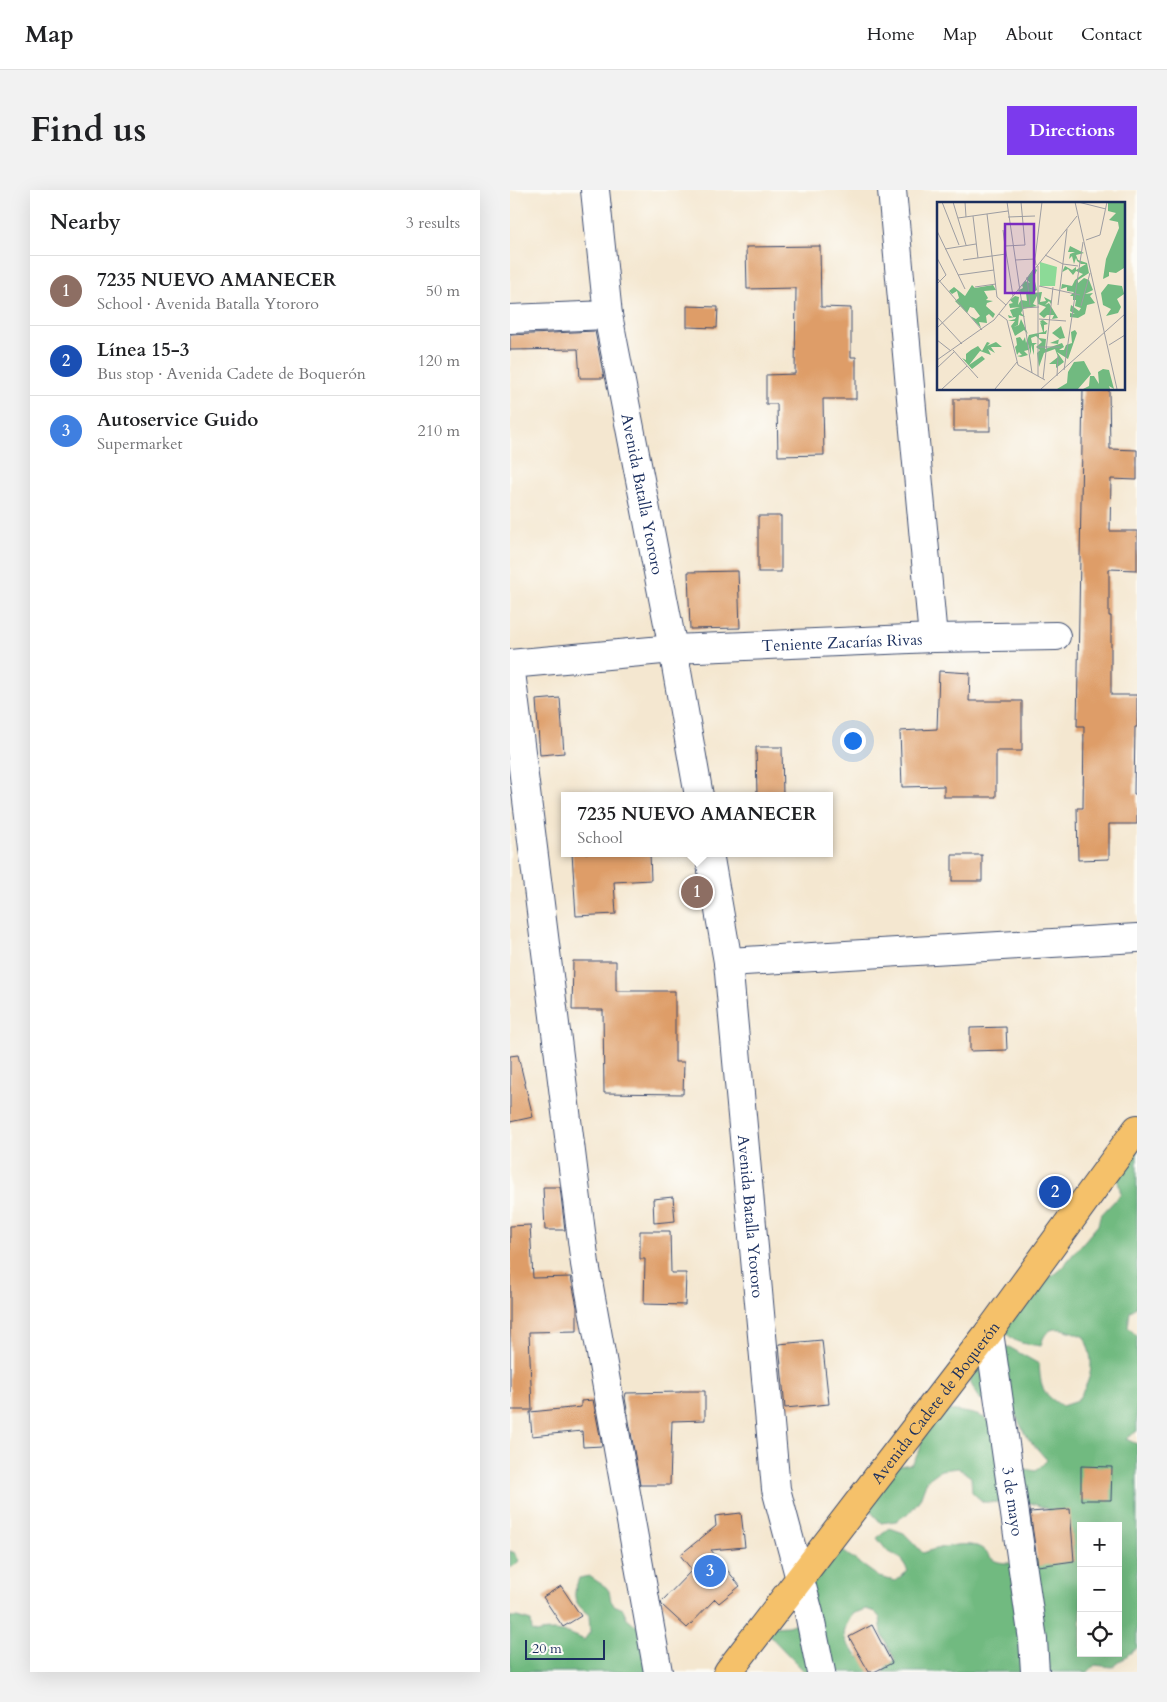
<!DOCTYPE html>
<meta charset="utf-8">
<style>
:root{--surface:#fff;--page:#f2f2f2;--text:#202124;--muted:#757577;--line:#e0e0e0;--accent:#7c3aed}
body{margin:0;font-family:Cardo,serif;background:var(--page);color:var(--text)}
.controls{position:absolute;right:15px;bottom:15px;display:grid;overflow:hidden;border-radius:0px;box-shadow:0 5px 20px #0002}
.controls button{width:45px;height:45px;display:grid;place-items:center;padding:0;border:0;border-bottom:1px solid var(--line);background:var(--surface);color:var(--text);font:25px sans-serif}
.scale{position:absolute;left:15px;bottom:12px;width:80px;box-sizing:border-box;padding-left:5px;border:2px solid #1b2f5e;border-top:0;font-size:14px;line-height:18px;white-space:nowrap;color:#1b2f5e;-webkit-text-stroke:4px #fdfcf7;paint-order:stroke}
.you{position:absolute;left:342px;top:550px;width:18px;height:18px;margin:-12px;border:4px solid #fff;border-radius:50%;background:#1a73e8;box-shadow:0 0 0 8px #1a73e833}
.badge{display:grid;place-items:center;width:32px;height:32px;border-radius:50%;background:var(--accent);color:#fff;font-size:16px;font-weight:700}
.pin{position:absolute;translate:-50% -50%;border:2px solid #fff;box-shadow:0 1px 5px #0006}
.popup{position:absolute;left:51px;top:602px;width:272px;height:65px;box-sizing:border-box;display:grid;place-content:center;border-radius:0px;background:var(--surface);filter:drop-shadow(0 1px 4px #0005);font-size:16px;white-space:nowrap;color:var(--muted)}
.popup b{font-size:19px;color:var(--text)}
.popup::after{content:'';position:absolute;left:50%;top:100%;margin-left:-10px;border:10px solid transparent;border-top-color:var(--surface)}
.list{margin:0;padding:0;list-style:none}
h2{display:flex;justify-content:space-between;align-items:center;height:65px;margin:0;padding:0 20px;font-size:21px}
h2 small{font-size:16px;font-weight:400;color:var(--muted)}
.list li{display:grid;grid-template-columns:32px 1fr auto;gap:15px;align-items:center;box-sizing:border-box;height:70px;padding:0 20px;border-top:1px solid var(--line)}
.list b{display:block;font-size:19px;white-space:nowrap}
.list p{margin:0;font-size:16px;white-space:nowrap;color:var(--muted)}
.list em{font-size:16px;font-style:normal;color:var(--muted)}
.icon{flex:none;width:28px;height:28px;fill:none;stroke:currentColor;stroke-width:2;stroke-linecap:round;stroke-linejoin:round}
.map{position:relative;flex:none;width:627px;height:1482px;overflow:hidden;border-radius:0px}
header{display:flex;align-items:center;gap:30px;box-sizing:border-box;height:70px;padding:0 25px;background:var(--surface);border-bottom:1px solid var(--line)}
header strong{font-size:24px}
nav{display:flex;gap:28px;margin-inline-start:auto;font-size:18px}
.intro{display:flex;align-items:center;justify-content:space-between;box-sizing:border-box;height:120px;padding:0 30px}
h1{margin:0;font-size:35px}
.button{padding:12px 22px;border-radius:0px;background:var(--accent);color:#fff;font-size:18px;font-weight:700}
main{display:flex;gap:30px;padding:0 30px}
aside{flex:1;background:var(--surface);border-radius:0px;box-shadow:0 5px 20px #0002}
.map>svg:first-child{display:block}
</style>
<header>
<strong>Map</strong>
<nav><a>Home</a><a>Map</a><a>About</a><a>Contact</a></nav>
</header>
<div class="intro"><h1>Find us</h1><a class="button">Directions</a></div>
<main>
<aside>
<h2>Nearby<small>3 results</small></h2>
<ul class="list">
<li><span class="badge" style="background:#8d6e63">1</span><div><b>7235 NUEVO AMANECER</b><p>School · Avenida Batalla Ytororo</p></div><em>50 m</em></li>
<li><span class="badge" style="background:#1a4fb4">2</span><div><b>Línea 15-3</b><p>Bus stop · Avenida Cadete de Boquerón</p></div><em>120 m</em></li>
<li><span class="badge" style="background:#3f7fe0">3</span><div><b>Autoservice Guido</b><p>Supermarket</p></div><em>210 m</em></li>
</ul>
</aside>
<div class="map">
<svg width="627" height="1482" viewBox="0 0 627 1482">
<rect width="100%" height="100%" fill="#fdfcf7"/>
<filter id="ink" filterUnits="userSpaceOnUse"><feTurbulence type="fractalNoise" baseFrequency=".02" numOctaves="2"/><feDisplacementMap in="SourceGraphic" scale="10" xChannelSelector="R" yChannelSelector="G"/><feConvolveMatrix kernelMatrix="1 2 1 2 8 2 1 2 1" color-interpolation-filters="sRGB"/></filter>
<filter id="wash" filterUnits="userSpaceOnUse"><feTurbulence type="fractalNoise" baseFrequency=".0096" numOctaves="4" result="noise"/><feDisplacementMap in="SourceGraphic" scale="20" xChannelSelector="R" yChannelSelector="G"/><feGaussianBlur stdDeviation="1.12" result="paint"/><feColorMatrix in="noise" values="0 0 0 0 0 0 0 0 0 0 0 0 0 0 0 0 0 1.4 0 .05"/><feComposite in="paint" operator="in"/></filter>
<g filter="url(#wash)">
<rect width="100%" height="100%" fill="#f4e7d0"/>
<g fill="#71ba80" stroke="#46746f" fill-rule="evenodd">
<path d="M627 943V1116L620 1122 618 1137 627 1146V1241L616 1249 627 1254V1458L602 1477 585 1475 578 1482H373L379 1473 385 1470 372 1444 370 1428 365 1422 356 1419 342 1424C330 1445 332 1450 349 1467L357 1468 365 1482H295L258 1444 262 1437 278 1436 301 1428 292 1407 316 1366 330 1359 369 1387 385 1391 398 1381 391 1368 377 1361 367 1348 380 1338 394 1343 413 1363C426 1358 458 1350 471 1358 483 1366 478 1372 497 1373 513 1374 528 1367 543 1362L548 1333 538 1319 521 1313 473 1312 462 1302 461 1287 448 1278 431 1280 417 1290 410 1309 400 1322 386 1331 371 1333 361 1322V1307L374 1278 402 1274 410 1260 412 1245 430 1219C451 1222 475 1222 489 1239 497 1248 504 1267 509 1278L526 1281 537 1270 516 1246 502 1218 470 1209 461 1194 458 1179 469 1157H499L529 1174C531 1197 531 1203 552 1216L567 1211C582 1188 586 1173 574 1147 558 1140 536 1129 531 1156 513 1153 504 1155 493 1138L530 1094 548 1082 588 1035 590 1026 611 1004 604 974ZM571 1336H608V1463H571Z"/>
<path d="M0 1361 5 1363 9 1371 5 1375 0 1378Z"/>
<path d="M79 1386 96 1397 99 1401 101 1411 104 1415 113 1419 117 1428 128 1437 140 1482H0V1427H7L21 1431 22 1441 26 1443C43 1439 58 1441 74 1450L80 1442 79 1425C63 1412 62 1407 69 1388Z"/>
</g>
<g id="blocks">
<g fill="#de9d68">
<path d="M310 56 311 117 341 118V167H346V209H313L314 265 268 266 267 214H256V185L285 184 286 98 237 99 236 57Z"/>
<path d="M177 116 208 117 207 138 177 137Z"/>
<path d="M85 141 94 188H70L68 159 0 160V145Z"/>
<path d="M573 199H599L600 259 627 260V290L601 289 600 341H627V380L599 379V426H601V505H627V537H625L624 604H627V634H599V669L568 670 567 618H573L574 536H567Z"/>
<rect x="444" y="209" width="36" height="32"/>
<rect x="248" y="326" width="23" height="56"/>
<path d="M228 381 230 438 180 439 178 382Z"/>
<path d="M429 481 460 483 459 511H512V561H486V607H434V596L392 597 390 541 427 539Z"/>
<path d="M50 508 54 563 30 565 26 510Z"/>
<path d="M246 557H272L273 606H247Z"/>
<path d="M62 663H140L141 690 104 692 106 724 66 726Z"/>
<rect x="442" y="665" width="30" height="26"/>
<path d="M63 771H106V801H165V872H174L173 904 94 903 93 820H62Z"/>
<path d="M496 837 497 860 460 861V838Z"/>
<path d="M8 865 23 927 0 932V866Z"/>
<path d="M33 997H50L55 1040H35Z"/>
<path d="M163 1007 165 1031 144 1033 143 1009Z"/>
<path d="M20 1035 23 1088 61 1087 67 1117V1141L19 1142 22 1220H0V1036Z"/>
<path d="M130 1041H160L161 1083H176L175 1115 134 1114 135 1069H130Z"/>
<path d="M312 1150 319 1214 275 1218 269 1154Z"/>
<path d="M171 1201H195V1230L162 1231 160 1295H130L115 1208 116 1203 171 1202Z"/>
<path d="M83 1210 92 1256 73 1257 72 1241 22 1246 20 1222 71 1217V1211Z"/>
<path d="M571 1276 602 1277 601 1310H571Z"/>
<path d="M560 1319 564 1371 528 1376 520 1322Z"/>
<path d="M231 1323 235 1357 201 1360 230 1396 209 1413 205 1409 177 1438 152 1415 151 1412 182 1380 170 1365 206 1336 205 1326Z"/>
<path d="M51 1396 71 1426 53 1437 33 1407Z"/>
<path d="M362 1435 382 1473 364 1482H359L339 1447Z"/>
</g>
</g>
</g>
<g filter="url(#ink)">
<use href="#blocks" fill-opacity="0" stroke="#3c4b6f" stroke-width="1"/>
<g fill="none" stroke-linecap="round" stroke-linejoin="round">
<g stroke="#3c4b6f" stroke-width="30">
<g id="minor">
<path id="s1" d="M85 0 98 125 163 459 189 606"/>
<path d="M0 129 98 125"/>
<path d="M423 448 546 446"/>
<path id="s2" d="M199 663 218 772 266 1299 299 1423 311 1482"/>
<path d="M218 772 627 748"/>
<path id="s3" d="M479 1142 523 1450 525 1482"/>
<path id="s4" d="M148 1482 75 1074 0 474 163 459 423 448 382 0"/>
</g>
</g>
<g stroke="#3c4b6f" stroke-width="30">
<g id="major">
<path id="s5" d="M218 1482 479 1142 627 939"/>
</g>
</g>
<use href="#minor" stroke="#fff" stroke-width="28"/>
<use href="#major" stroke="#f5c16b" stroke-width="28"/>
</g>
</g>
<g text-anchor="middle" stroke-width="4" stroke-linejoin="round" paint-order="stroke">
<g font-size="16" fill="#1b2f5e" stroke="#fdfcf7">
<text dy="6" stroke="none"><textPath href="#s1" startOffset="308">Avenida Batalla Ytororo</textPath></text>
<text dy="6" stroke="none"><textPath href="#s4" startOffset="1352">Teniente Zacarías Rivas</textPath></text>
<text dy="6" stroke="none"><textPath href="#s2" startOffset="366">Avenida Batalla Ytororo</textPath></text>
<text dy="6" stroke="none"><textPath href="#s5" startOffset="340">Avenida Cadete de Boquerón</textPath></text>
<text dy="6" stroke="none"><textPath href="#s3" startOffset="171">3 de mayo</textPath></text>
</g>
</g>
<g transform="translate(427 12)">
<rect width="188" height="188" fill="#f4e7d0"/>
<path d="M103 60 120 65 118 84H103Z" fill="#8cda97"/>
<path d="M171 0H187V66L179 71 172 70V74L166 77 169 57 182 26 181 20 172 18 179 11 171 9ZM133 44 147 51 139 53 141 58 150 61 152 71 141 78V81L147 76 152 78 156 88 148 92 156 91 153 94 158 101 150 103 148 112 141 116 133 115V111L138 112 133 109 134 103 142 109 144 106 138 104 139 98H136V94H133L137 90 130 89V85L124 87 125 82 135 84 138 78 146 72 139 69 136 73 131 67 125 70 128 64 135 68 139 65V68L149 62H144L140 59 139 56 137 62 135 54 132 57 133 52 138 50H131ZM97 66 100 68 97 75 100 88 95 91 105 90 103 100 109 99 107 95 115 99 114 102 112 99 108 103 112 101 121 116 115 117 117 113H110L107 116 102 112 109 105 101 102 100 94 96 102 100 104 86 107 84 111 88 115 82 113 81 123 77 125 82 123 84 117 91 132 87 128 78 134 74 124 78 119H71L78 117 79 115 72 116 71 113 76 115 73 108 83 105 73 106 72 102 76 101 73 98 78 94 82 95 81 103 84 98 90 99 89 91 80 89 86 86 85 83 88 79 93 81 89 77ZM171 82 185 84 187 92 180 97 184 105 181 111 169 114 174 107 166 103 164 91ZM35 83 38 86 56 83 59 88 47 89 51 96 49 98 56 99 50 101 49 104 58 112 56 116 52 112 49 114 50 121 42 120 44 126 33 114 39 117 43 114 37 106 33 105 30 111 18 99 22 96 20 89 15 92 12 89 17 85 28 94ZM106 118 111 122 107 123V130L110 128 109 132H102V136L109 137 108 147 125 141 127 145 122 148H127L129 143 135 141 134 130 138 128 140 131 131 157 120 150 127 160 119 166V162H112L121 155 118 147 107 151 102 165 100 151 103 148 99 145 105 140 99 134 94 136 95 141H100L97 143V153L94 143V153L91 142V148L87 149 91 153 84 155 80 154 85 153 82 150 80 153 78 145 80 143 79 136 83 135 86 139 88 135 89 141 92 133 106 130 103 120 105 122 103 119ZM124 124 128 136 122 137 121 142 113 141 123 137 115 131ZM50 140 53 141 50 144 59 140 65 145H54L58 151 51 147 54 153 43 149 32 163 45 154 48 157 35 167 25 156 29 158V152L34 148 41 144 45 149ZM147 159 154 172 141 187H120L130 181 131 170 137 160ZM166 167 172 168 177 187 172 184 173 187H146L152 184 153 174H157L162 182 161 170Z" fill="#71ba80"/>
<path fill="none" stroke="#9d9da2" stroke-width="1" d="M5 0 22 43M16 0 29 43M28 0 29 15M70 0 95 171M138 0 180 187M141 0 169 7M50 12 60 95 69 103M36 14 41 56M71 15 98 14M21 16 71 9M66 28 68 44M0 29 28 87M149 38 163 33 170 0M8 47 39 42M108 53 126 62 141 64M0 56 9 73 0 82M98 57 105 0M26 58 69 52M78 58 98 57 99 63M21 73 57 68M90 75 93 103M0 76 45 128M102 84 143 93M38 85 59 82M76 94 68 44 88 43 84 0M121 103 130 27M144 104 153 71M85 106 102 105M62 112 70 118 81 163 108 178M0 115 25 142M102 117 129 119M0 126 23 104M0 138 14 149M172 143 188 133M101 145H123M16 148 41 176M0 158 57 118 140 14M0 166 17 150M127 168 146 40M101 174V64M120 174 121 154M106 177 116 85M5 187 30 164M58 187 80 160M104 187 188 112"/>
<path fill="#7b2cbf" fill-opacity="0.15" stroke="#7b2cbf" stroke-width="2.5" d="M68 22H97V91H68Z"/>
<rect width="188" height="188" fill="none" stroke="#1b2f5e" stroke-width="2.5"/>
</g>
</svg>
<div class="controls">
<button>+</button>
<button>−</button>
<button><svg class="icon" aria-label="locate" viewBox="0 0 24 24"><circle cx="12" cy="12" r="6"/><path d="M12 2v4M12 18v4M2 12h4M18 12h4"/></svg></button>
</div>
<div class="scale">20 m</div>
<div class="you"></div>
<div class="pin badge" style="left:187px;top:702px;background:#8d6e63">1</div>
<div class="popup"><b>7235 NUEVO AMANECER</b>School</div>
<div class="pin badge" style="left:545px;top:1002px;background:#1a4fb4">2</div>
<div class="pin badge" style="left:200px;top:1381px;background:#3f7fe0">3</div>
</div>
</main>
